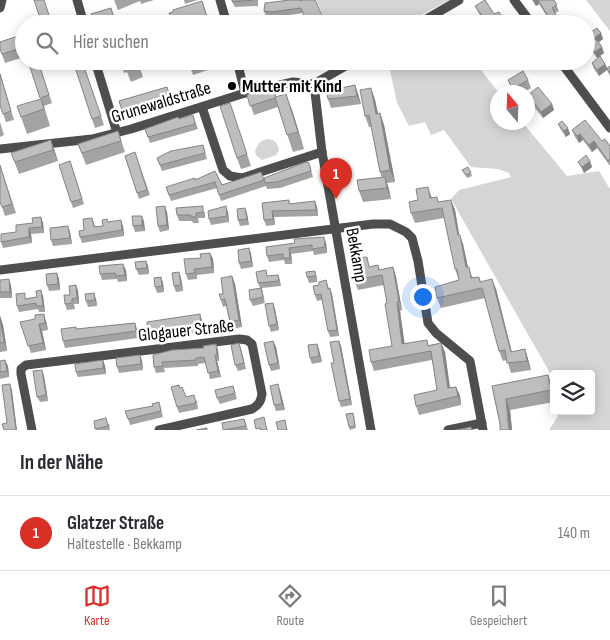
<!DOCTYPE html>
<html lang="de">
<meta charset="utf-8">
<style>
:root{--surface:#fff;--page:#f7f7f7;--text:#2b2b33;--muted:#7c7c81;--line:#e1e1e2;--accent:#d93025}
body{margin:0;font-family:"Sofia Sans Condensed",sans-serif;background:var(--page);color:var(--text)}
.controls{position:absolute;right:15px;bottom:15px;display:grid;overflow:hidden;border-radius:5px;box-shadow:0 2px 12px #0003}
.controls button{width:45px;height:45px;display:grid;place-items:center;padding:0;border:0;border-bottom:1px solid var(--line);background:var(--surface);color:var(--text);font:25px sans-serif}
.compass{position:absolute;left:490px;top:85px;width:45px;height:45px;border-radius:50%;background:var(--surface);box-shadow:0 2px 12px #0003;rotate:341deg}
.you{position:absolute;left:422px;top:296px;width:18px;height:18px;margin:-12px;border:4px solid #fff;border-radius:50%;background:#1a73e8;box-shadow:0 0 0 8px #1a73e833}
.badge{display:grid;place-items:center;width:32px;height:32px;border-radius:50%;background:var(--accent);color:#fff;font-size:16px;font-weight:700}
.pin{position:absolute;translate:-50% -41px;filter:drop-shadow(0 1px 2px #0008)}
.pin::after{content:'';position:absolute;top:26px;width:18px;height:15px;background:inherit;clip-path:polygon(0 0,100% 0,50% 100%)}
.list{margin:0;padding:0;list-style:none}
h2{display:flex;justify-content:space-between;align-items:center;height:65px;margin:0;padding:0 20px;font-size:21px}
h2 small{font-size:16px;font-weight:400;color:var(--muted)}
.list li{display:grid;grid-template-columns:32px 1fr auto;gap:15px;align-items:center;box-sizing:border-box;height:75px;padding:0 20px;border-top:1px solid var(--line)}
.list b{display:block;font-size:19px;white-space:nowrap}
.list p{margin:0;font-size:16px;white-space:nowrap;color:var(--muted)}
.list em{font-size:16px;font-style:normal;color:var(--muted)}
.icon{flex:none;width:28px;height:28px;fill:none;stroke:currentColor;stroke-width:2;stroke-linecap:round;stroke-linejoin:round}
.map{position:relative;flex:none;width:610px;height:430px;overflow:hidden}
.search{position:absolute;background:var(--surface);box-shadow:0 2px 12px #0003;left:15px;right:15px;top:15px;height:55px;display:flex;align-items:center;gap:12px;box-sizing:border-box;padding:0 18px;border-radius:28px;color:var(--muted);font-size:19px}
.sheet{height:140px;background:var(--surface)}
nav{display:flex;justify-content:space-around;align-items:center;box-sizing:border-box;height:70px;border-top:1px solid var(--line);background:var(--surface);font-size:14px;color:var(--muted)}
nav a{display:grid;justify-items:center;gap:2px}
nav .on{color:var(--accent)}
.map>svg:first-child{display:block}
</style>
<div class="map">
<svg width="610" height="430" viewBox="0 0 610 430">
<rect width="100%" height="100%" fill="#fff"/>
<g fill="#d5d5d5">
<path d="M316 0H449L405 24H327Z"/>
<path d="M586 0H610V31Z"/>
<path d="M388 61H474L498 92V122L523 123 567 176 599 171 610 189V430H549L558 416V411H591V374H554V380L451 199 459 190 511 177 509 173 498 169 471 167 444 130 431 135 425 122 409 126 397 103Z"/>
<path d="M266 139C274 139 277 142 279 150L276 155 262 160 256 155 255 150 260 142Z"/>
</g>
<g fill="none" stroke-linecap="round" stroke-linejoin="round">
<g stroke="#4e4e4e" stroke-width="9">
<path d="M77 0 84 24"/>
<path d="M220 0 227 24"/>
<path d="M514 0 532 24"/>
<path d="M0 8 2 0"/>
<path d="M418 24 459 0"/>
<path d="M95 61 117 133"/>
<path d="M237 61 245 93"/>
<path d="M560 61 610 128"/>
<path d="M314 84 322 152 371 430"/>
<path d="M202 107 223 170 230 176 242 178 322 152"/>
<path d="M0 149 92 139 131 129 245 93 293 82 314 84 354 61"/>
<path d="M0 270 373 224H390L406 232 412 238 418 261 428 323 436 333 470 361 483 430"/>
<path d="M32 430 21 374V369L26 365 239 339 247 340 252 344 262 394C261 401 259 405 252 409L159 430"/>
<path d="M448 430 482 423"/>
</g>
</g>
<g fill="#a3a3a3">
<path d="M114 0H154L141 4 140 1 118 10Z"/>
<path d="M184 0H198L185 4Z"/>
<path d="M231 0H258V6L235 7Z"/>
<path d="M301 0 303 13 274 17 266 16 264 11Z"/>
<path d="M532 0H554L559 11 555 13 561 24H547L546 20 548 18 539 4 536 6Z"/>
<path d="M202 1 210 24H173Z"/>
<path d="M475 6 494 14 507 24H486L478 12Z"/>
<path d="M111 8 116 24H94L91 14Z"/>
<path d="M601 33 603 39 598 42 604 53 597 58 591 50 589 45 592 42 588 34Z"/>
<path d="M18 36 24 53V57L5 63 0 49Z"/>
<path d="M28 61H38L52 103 44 106 50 126 27 134 21 117 41 99Z"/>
<path d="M73 61H82L104 125 95 128Z"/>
<path d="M120 61H142L143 67 140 68 143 77 131 82 127 72 124 73Z"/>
<path d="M188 61H206L208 70 193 75Z"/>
<path d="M247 61H272V62L249 64Z"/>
<path d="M279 61H329L326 62 281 68Z"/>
<path d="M526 61H541V62L531 69Z"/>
<path d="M592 63 605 64 607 68 610 66V76L607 70 599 76 594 69Z"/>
<path d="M0 73 14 120 6 122 0 105Z"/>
<path d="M508 80H528L531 88 524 92H513Z"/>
<path d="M355 85 358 94 361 104 331 108 328 99 342 88Z"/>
<path d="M167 87 172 102 124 116 119 101Z"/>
<path d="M371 88 375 100 378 113H380L384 125 395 182 387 183 391 199 363 202 359 191 382 178 380 172 371 127H369L365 116Z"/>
<path d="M247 95 276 97 292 110 304 149 293 152 278 107 254 115Z"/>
<path d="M528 96 552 104 554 110 543 118 529 101Z"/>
<path d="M230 103 251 166 241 169 237 158Z"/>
<path d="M193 115 198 129 150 143 145 129Z"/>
<path d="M0 122 4 135 0 137Z"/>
<path d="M558 124 570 134 566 137 561 130Z"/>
<path d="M572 130 602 141 610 146V166L597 148 592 152 583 140 579 143 575 137Z"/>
<path d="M118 131 125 152 86 165 78 144Z"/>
<path d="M51 140 58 161 19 174 11 153Z"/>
<path d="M203 145 207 159 162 171 157 158Z"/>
<path d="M135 152 150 195 139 199 125 156Z"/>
<path d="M70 161 84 204 73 208 59 165Z"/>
<path d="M590 161 592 167 584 173 581 167 578 162Z"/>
<path d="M309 163 313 177 280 188 267 189 266 186 221 201 217 188 171 201 166 187 195 180 215 171 222 185 264 178Z"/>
<path d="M462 170 471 173 472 176 467 178Z"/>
<path d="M3 174 16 213 5 216 2 207Z"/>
<path d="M428 187 432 198 439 202 451 200 455 210 459 235 463 244 468 267 473 278 479 277 481 282 496 289 512 352 525 349 528 359 531 370 511 373 507 360 503 361 499 351 485 298 441 308 437 298 459 280 455 269 444 218 415 223 411 213 418 200Z"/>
<path d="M289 200 290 204 315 201 317 207 318 216 274 217 275 225 266 226 264 220 262 203Z"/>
<path d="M176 208 205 212V218H198L199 223H193L192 221H179L177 215Z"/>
<path d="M245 208 247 214 249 225 240 226 238 220Z"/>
<path d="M167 212 169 230 160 232 158 226Z"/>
<path d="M228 212 229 222 211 225 209 219Z"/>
<path d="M142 216 144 222 145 231 135 232 133 226Z"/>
<path d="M41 217 43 223 44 233 31 234 32 243 3 248 1 242 33 223Z"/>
<path d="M92 218 95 226H103L107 219 108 222 123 226 124 236 82 243 80 237Z"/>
<path d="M70 232 72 244 53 246 51 240Z"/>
<path d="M326 243 327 253 314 255 313 251 291 254 292 264H285L284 260 269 262 267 256 266 247Z"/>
<path d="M249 248 251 254 253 267 241 269 239 263Z"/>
<path d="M210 253 213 259 214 273 197 275V279L188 280 186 274 201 258Z"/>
<path d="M146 261 148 266 149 274 139 275 136 269Z"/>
<path d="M378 265 380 270 393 267 396 277 402 310 400 311 404 343 429 345 441 343 445 352 450 387H456L460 396 461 405 419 415 416 406 437 390 432 360 374 371 371 362 392 346 387 303 384 285 358 290 354 280 359 269Z"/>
<path d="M126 270 127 281 118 282 117 279 102 280 100 274Z"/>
<path d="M315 271 317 277V282L309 283 307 277Z"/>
<path d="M57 273 59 279 60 290 49 291 47 285Z"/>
<path d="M278 275 280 280 281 286 262 288 265 303 253 306 250 300 260 288 258 283 268 276Z"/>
<path d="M232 276 235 284 242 327 232 329 230 322 226 306 223 307 221 300Z"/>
<path d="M161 277 163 283 164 292 157 293 155 287Z"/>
<path d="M181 278 183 291 176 292 174 286Z"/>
<path d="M0 280 11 285 12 298H0Z"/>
<path d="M326 280 329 289 332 294 339 336 330 337 328 331 322 300 317 301 315 295 319 285Z"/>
<path d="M76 285 78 291 79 304H74L75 309 67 310 65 304Z"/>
<path d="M43 296 45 312H39L38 309 19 312 17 306 27 298Z"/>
<path d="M96 299 97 306 88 307 86 301Z"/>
<path d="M275 309 279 330 271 332 269 326Z"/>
<path d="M0 316 3 325 7 351 0 352Z"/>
<path d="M202 320 203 331 150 338 148 332Z"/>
<path d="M46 321 48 330 42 331 46 350 31 353 20 322Z"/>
<path d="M135 323 137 330 138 338 65 348 63 341 76 327 77 329Z"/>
<path d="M273 341 276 347 280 369 271 371 269 365Z"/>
<path d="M339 341 341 346 352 405 341 407 339 401 334 363Z"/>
<path d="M239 343 246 369 238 371 235 365Z"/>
<path d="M216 344 218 350 219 361H217L221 377 210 379 206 363 198 364V366L164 368 165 372 156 373 154 367 153 355 204 348Z"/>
<path d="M317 344 319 350 322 362 312 364 310 358Z"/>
<path d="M140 355 142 361 143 370 119 373 117 367Z"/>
<path d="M103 360 105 366 106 374 78 377 76 372Z"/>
<path d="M0 361 8 366 9 377 0 379Z"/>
<path d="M42 370 44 376 48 401 40 402 37 397Z"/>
<path d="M548 375 552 386 554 396V402L510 410 512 430H500V424L492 386Z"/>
<path d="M180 388 186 397 197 401 198 409 179 413 177 407Z"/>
<path d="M280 390 285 410 276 411 274 405Z"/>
<path d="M235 392 237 399 220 404 217 398Z"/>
<path d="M159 402 163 417 130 425 128 419Z"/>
<path d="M354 416 356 428 350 430 349 427Z"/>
<path d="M244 419 248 430H223Z"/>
<path d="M94 421 109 424 110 430H96Z"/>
</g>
<g fill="#858585">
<path d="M533 0H538L539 4 536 6Z"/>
<path d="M496 20 497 24H490Z"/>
<path d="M601 33 603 39 595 45 593 39Z"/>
<path d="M602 47 604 53 597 58 595 52Z"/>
<path d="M605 64 608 69 599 76 597 70Z"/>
<path d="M355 85 358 94 361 104 357 96Z"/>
<path d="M371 88 375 100 380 125 376 114Z"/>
<path d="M286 94 292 110 304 149 298 132Z"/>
<path d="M552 104 554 110 543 118 541 112Z"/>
<path d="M380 113 384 125 395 182 390 170Z"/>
<path d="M568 128 570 134 566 137 564 131Z"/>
<path d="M580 134 583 140 579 143 577 136Z"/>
<path d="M51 140 58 161 53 150Z"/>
<path d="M594 141 597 148 592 152 589 145Z"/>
<path d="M590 161 592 167 584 173 582 167Z"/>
<path d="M385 177 389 189 391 199 387 188Z"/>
<path d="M451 200 455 210 461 245 458 235Z"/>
<path d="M315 201 317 207 318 216 316 210Z"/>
<path d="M165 206 167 212 169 230 167 225Z"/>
<path d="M226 206 228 212 229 222 227 216Z"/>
<path d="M245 208 247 214 249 225 247 219Z"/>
<path d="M272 211 274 217 275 225 273 219Z"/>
<path d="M142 216 144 222 145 231 142 225Z"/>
<path d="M41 217 43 223 44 233 42 227Z"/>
<path d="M121 220 123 226 124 236 122 230Z"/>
<path d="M68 226 70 232 72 244 70 238Z"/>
<path d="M29 228 31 234 32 243 29 237Z"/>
<path d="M460 235 463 244 470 277 466 267Z"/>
<path d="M324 237 326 243 327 253 325 247Z"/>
<path d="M249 248 251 254 253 267 251 261Z"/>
<path d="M289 248 291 254 292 264 290 258Z"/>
<path d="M210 253 213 259 214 273 212 267Z"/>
<path d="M146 261 148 266 149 274 147 268Z"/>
<path d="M123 264 126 270 127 281 125 275Z"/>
<path d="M393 267 396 277 402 310 399 301Z"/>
<path d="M179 272 181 278 183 291 181 285Z"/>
<path d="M57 273 59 279 60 290 58 284Z"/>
<path d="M232 276 235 284 242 327 239 320Z"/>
<path d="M161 277 163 283 164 292 162 286Z"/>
<path d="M9 279 11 285 12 298 10 292Z"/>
<path d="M492 279 496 289 514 362 511 352Z"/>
<path d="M76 285 78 291 79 304 77 298Z"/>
<path d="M330 288 332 294 339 336 337 330Z"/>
<path d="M41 290 43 296 45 312 43 306Z"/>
<path d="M94 293 96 299 97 306 95 300Z"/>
<path d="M397 302 400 311 406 353 402 344Z"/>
<path d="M273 303 275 309 279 330 277 324Z"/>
<path d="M44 314 46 321 48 330 45 323Z"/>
<path d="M200 314 202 320 203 331 201 325Z"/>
<path d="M0 316 3 325 7 351 4 342Z"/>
<path d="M135 323 137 330 138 338 136 331Z"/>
<path d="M39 324 42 331 46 350 43 343Z"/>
<path d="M273 341 276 347 280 369 278 363Z"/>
<path d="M339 341 341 346 352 405 350 399Z"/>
<path d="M239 343 241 349 246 369 244 363Z"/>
<path d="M441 343 445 352 451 397 448 388Z"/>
<path d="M216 344 218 350 219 361 217 355Z"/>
<path d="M317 344 319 350 322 362 319 356Z"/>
<path d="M525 349 528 359 531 370 527 361Z"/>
<path d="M140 355 142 361 143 370 141 364Z"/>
<path d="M215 355 217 361 221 377 218 371Z"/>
<path d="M5 360 8 366 9 377 7 371Z"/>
<path d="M103 360 105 366 106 374 103 368Z"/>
<path d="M42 370 44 376 48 401 46 395Z"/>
<path d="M548 375 552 386 554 398 551 390Z"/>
<path d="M10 384 12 390 17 430H16Z"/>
<path d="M278 384 280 390 285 410 282 404Z"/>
<path d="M456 387 460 396 461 405 458 396Z"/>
<path d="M506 399 510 410 512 430H509Z"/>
</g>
<g fill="#bebebe" stroke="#858585">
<path d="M34 0H44L52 24H42Z"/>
<path d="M232 0H253L233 2Z"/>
<path d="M290 0H300V1L303 0H315L326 24H307L301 8 272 12 264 11 265 3Z"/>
<path d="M485 0 494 14 499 12 507 24H498L496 20 490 24H488L475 6Z"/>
<path d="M538 0H554L557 5 552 8 561 24H548L546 20 549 18Z"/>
<path d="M202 1 207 17 192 22V24H173L169 13 173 12V10Z"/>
<path d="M111 8 113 15 109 16 112 24H98L96 20 93 21 91 14Z"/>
<path d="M262 18 263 24H240L239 20Z"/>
<path d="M597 28 601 33 593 39 588 34Z"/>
<path d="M18 36 22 48 2 54 0 49V42Z"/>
<path d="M596 39 602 47 595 52 589 45Z"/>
<path d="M600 56 605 64 597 70 592 63Z"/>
<path d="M28 61H38L49 95 40 98Z"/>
<path d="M73 61H82L101 116 92 119Z"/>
<path d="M124 61H138L139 66 126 70Z"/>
<path d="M279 61H295L279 63Z"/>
<path d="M610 66V73L607 69Z"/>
<path d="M523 71 528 80 513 89 508 80Z"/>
<path d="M0 74 11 111 3 114 0 105Z"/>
<path d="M341 85V88L355 85 357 96 328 99 326 88Z"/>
<path d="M167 87 170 96 122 110 119 101Z"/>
<path d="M273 87 276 97 275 98 250 106 247 95Z"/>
<path d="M538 87 552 104 541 112 528 95Z"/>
<path d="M371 88 376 114 380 113 390 170 380 172 369 115 365 116 360 90Z"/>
<path d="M286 94 298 132 287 135 275 97Z"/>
<path d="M41 99 44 109 21 117 17 106Z"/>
<path d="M230 103 247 154 237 158 220 106Z"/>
<path d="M193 115 195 124 148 137 145 129 178 117 179 119Z"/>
<path d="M585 120 602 141 605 139 610 146V159L608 161 594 141 589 145 580 134 577 136 572 130Z"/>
<path d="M562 121 568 128 564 131 558 124Z"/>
<path d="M118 131 121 141 82 153 78 144Z"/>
<path d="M51 140 53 150 15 162 11 153Z"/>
<path d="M203 145 205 153 160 165 157 158 171 151Z"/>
<path d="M135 152 147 190 137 193 125 156Z"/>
<path d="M586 155 590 161 582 167 578 162Z"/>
<path d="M70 161 82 199 71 202 59 165Z"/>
<path d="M306 162 309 163 311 171 277 182 265 183 264 178Z"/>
<path d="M0 165 12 204 2 207 0 202Z"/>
<path d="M468 167 471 173 466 175 462 170Z"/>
<path d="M215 171 222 185 261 172 264 180 219 195 215 182 169 195 166 187 195 178V180Z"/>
<path d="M385 177 387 188 359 191 357 180Z"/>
<path d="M428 187 430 198 437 197 438 202 451 200 458 235H460L466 267H469L471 278 479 277 480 282 492 279 511 352 525 349 527 361 507 363 505 350 499 351 482 288 437 298 435 287 459 280 457 269H455L442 208 411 213 409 202 418 200 416 189Z"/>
<path d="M289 200V204L315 201 316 210 272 211 273 219 264 220 262 203Z"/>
<path d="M165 206 167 225 158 226 156 207Z"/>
<path d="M203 206V212L196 213V217H191V215H177L176 208Z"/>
<path d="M226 206 227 216 209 219 208 211Z"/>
<path d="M245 208 247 219 238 220 237 209Z"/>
<path d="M132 216H142V225L133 226Z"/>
<path d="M41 217 42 227 29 228V237L1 242V234L16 232V225L33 223 32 218Z"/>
<path d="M92 218 94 227 103 226 102 220 107 219 108 222 121 220 122 230 80 237 79 231 84 230 83 219Z"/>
<path d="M68 226 70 238 51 240 50 228Z"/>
<path d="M324 237 325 247 312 249V245L289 248 290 258H283V254L267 256 266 247 295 243 294 239Z"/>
<path d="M249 248 251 261 239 263 238 250Z"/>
<path d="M210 253 212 267 194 269 195 273 186 274 184 259 201 258 200 254Z"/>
<path d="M367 257 369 267 378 265 379 270 393 267 399 301 397 302 402 344 427 340 428 346 441 343 448 388 456 387 458 396 416 406 414 395 437 390 431 351 371 362 369 350 392 346 385 304 387 303 382 275 354 280 352 270 359 269 357 258Z"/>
<path d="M146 261 147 268 136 269 135 262Z"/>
<path d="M123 264 125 275 116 276 115 273 100 274 99 266Z"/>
<path d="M266 270 267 276 278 275 279 281 258 283 256 272Z"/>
<path d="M315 271V276L307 277 306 272Z"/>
<path d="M179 272 181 285 174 286 172 273Z"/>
<path d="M57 273 58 284 47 285 46 274Z"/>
<path d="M232 276 239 320 230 322 225 299 221 300 219 294H223L221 278Z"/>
<path d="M161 277 162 286 155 287 154 278Z"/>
<path d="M9 279 10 292H0V280Z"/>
<path d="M326 280 328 289 330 288 337 330 328 331 321 294 315 295 313 286 319 285V282Z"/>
<path d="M76 285 77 298 72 299V303L65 304 64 295H70L69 286Z"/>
<path d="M261 288 263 297 250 300 249 290Z"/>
<path d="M41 290 43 306H37L36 303 17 306 16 294 25 293V299L37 297 36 291Z"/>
<path d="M94 293 95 300 86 301 85 294Z"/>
<path d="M273 303 277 324 269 326 265 304Z"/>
<path d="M44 314 45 323 39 324 43 343 28 346 20 322 35 319V315Z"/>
<path d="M200 314 201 325 148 332 147 322Z"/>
<path d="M0 317 4 342 0 343Z"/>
<path d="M135 323 136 331 63 341 61 329 76 327V329Z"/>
<path d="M273 341 278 363 269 365 264 343Z"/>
<path d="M339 341 350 399 339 401 331 363H334L330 342Z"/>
<path d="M239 343 244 363 235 365 231 345Z"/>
<path d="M216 344 217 355H215L218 371 208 373 204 357 196 358V360L162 362 163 366 154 367 153 355 172 350 204 348 203 346Z"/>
<path d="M317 344 319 356 310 358 308 345Z"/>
<path d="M140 355 141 364 117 367 116 358Z"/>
<path d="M5 360 7 371 0 372V361Z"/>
<path d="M103 360V368L76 372 75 364Z"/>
<path d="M42 370 46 395 37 397 33 371Z"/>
<path d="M548 375 551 390 506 399 509 430H500V424L492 386Z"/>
<path d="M10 384 16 430H4L2 424 7 423 2 385Z"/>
<path d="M278 384 282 404 274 405 270 386Z"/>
<path d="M179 385 180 388 182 387 186 397 194 395 196 403 177 407 171 387Z"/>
<path d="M233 386 235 393 217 398 215 390Z"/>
<path d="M159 402 161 411 128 419 125 411 153 406 152 404Z"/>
<path d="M353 413 355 426 349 427 346 414Z"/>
<path d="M264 417 267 430H260V428L256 429 254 420Z"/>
<path d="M106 418 108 426 95 429 94 421Z"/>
<path d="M244 419 246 426 223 430 222 423Z"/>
<path d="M285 420 287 430H278L276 422Z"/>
<path d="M471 427 472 430H456Z"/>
<path d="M207 428V430H196Z"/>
</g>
<circle fill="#000" stroke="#fff" stroke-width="2" cx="232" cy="86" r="5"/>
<g text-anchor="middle" stroke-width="5" stroke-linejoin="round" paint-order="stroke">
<g font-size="18" font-weight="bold" fill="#000" stroke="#fff" text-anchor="start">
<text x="242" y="92">Mutter mit Kind</text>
</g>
<g font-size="18" fill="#000" stroke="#fff">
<text transform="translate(161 102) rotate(-17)" y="6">Grunewaldstraße</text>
<text transform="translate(357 255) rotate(80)" y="6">Bekkamp</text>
<text transform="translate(186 330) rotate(-6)" y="6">Glogauer Straße</text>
</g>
</g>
</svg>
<div class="controls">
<button><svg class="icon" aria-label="layers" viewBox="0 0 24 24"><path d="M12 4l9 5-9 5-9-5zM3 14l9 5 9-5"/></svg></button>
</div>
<svg class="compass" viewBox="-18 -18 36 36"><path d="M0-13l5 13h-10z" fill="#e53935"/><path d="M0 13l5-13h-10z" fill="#7c7c81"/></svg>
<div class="you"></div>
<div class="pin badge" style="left:336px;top:199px">1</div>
<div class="search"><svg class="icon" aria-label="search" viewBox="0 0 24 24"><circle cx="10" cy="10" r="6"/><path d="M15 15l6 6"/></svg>Hier suchen</div>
</div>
<section class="sheet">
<h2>In der Nähe<small></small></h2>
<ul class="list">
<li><span class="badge">1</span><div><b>Glatzer Straße</b><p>Haltestelle · Bekkamp</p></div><em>140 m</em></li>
</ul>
</section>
<nav>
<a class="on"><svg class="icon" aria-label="map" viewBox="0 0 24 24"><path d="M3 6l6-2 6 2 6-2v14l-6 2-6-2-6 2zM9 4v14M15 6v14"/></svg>Karte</a>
<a><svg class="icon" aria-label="directions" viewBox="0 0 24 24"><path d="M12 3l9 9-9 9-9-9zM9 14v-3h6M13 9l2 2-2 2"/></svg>Route</a>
<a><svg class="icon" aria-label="saved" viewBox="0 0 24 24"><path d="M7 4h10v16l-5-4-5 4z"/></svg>Gespeichert</a>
</nav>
